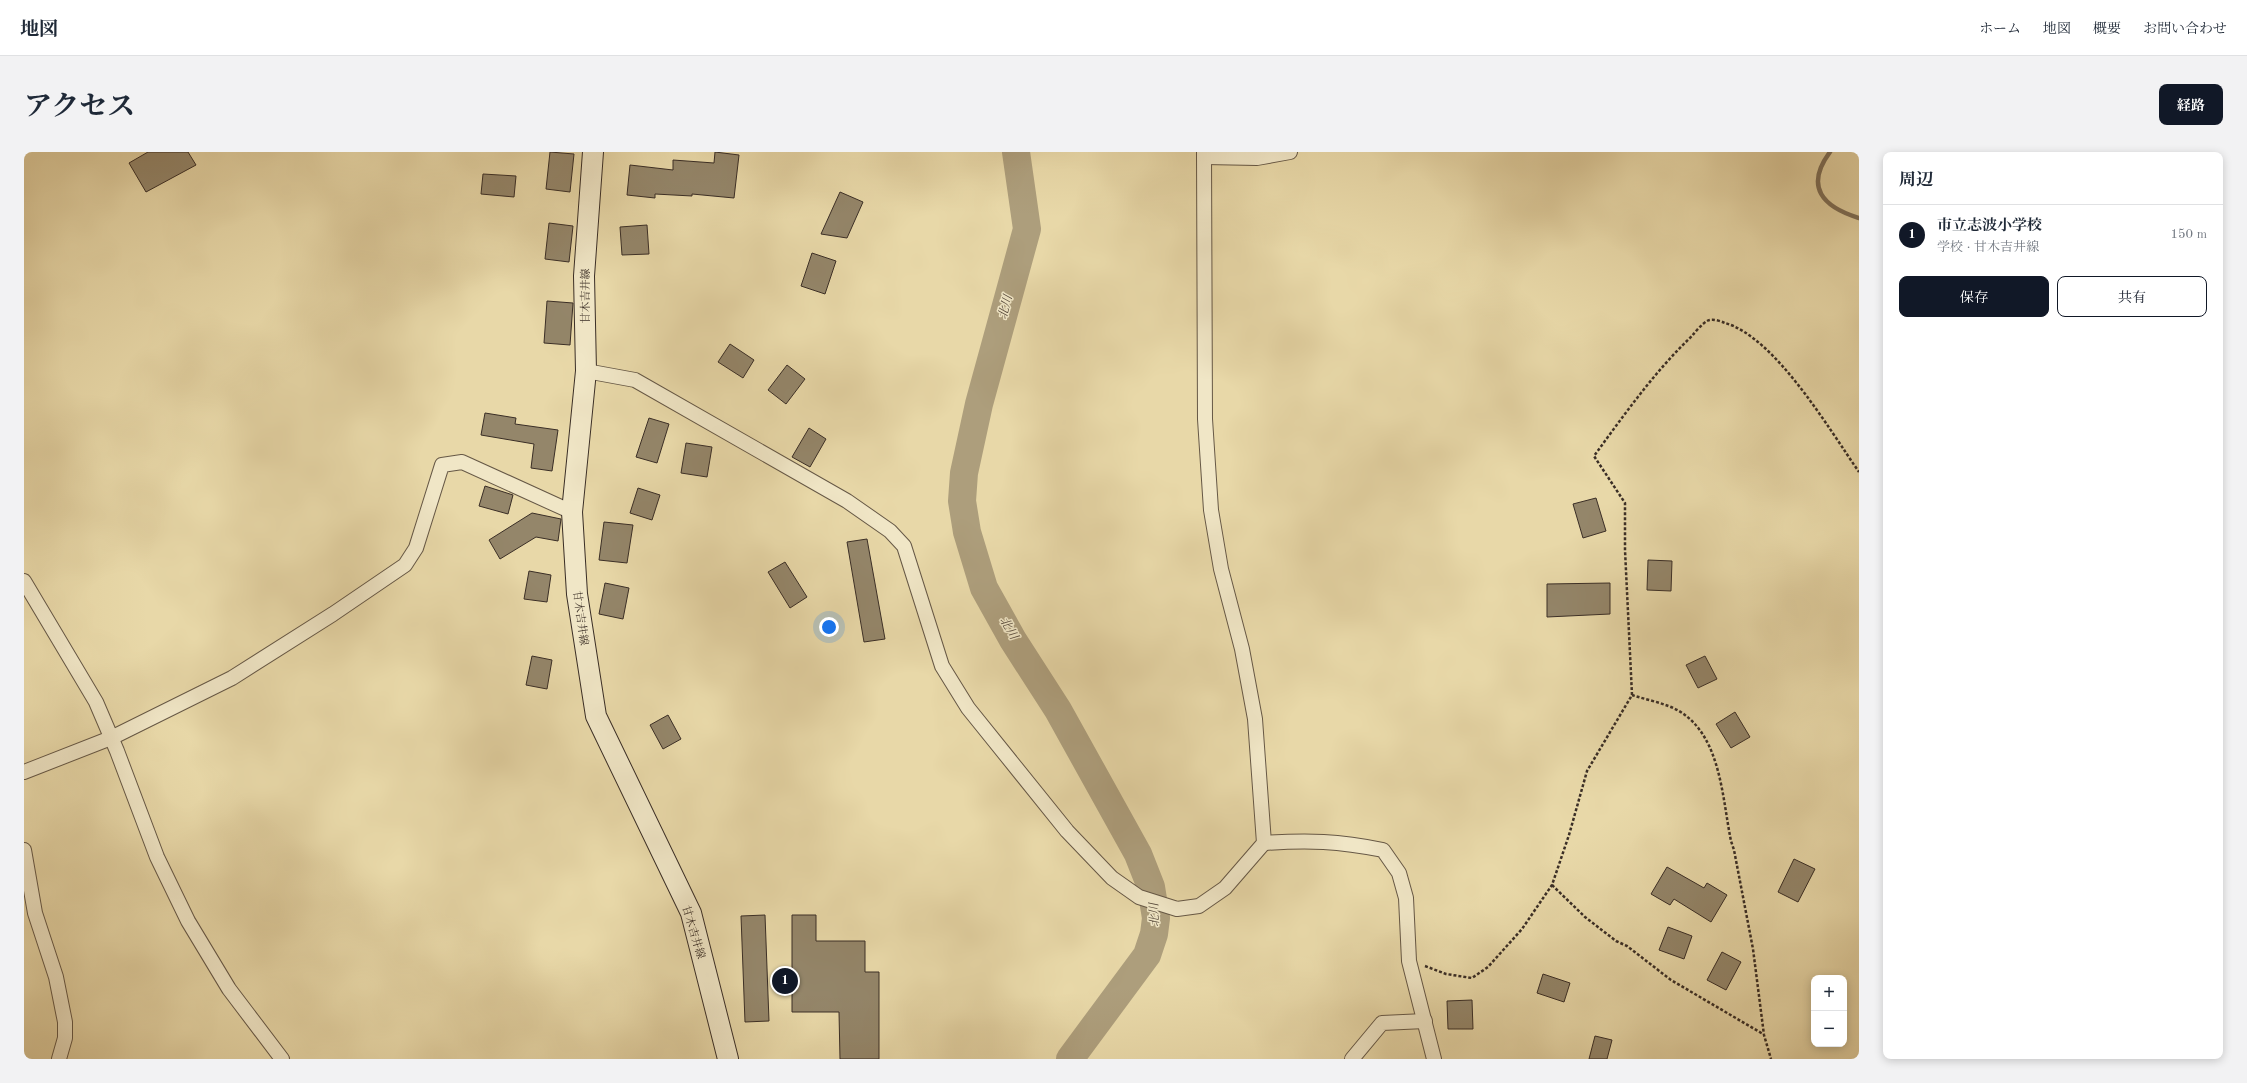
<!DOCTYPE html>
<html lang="ja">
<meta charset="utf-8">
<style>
:root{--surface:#fff;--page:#f2f2f3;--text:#1f2937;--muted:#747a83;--line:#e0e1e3;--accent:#111827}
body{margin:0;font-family:"Old Standard TT","Noto Serif JP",serif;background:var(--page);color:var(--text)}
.controls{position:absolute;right:12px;bottom:12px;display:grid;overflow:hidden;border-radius:8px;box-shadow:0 2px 10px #0003}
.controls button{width:36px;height:36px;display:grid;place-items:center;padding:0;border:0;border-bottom:1px solid var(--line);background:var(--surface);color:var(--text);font:20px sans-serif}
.you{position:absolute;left:805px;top:475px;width:14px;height:14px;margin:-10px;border:3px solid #fff;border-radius:50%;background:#1a73e8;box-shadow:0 0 0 6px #1a73e833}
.badge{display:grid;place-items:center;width:26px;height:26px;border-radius:50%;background:var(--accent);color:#fff;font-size:13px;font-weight:700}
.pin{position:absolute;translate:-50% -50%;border:2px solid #fff;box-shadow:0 1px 4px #0006}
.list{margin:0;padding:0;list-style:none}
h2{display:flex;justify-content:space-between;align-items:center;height:52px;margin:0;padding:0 16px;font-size:17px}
h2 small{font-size:13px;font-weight:400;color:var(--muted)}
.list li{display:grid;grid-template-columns:26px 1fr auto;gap:12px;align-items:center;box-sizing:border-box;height:60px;padding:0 16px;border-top:1px solid var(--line)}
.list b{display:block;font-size:15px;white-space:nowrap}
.list p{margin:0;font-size:13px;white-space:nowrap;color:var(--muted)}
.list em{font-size:13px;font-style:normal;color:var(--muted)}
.actions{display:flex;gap:8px;padding:12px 16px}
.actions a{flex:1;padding:9px 0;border:1px solid var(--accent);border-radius:8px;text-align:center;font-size:14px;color:var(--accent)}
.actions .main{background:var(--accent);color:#fff}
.map{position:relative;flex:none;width:1835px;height:907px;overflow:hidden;border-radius:8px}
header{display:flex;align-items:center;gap:24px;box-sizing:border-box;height:56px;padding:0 20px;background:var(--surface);border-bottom:1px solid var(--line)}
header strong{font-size:19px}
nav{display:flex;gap:22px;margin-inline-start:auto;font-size:14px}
.intro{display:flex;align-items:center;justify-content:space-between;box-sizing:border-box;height:96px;padding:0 24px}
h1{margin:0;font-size:28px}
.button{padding:10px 18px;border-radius:8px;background:var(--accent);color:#fff;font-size:14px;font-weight:700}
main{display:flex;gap:24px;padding:0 24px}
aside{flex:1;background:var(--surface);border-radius:8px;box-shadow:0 2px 10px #0003}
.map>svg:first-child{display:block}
</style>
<header>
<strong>地図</strong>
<nav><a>ホーム</a><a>地図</a><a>概要</a><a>お問い合わせ</a></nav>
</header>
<div class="intro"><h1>アクセス</h1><a class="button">経路</a></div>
<main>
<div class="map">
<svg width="1835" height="907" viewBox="0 0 1835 907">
<rect width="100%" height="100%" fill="#e8d8a8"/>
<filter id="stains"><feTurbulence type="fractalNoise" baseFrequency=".005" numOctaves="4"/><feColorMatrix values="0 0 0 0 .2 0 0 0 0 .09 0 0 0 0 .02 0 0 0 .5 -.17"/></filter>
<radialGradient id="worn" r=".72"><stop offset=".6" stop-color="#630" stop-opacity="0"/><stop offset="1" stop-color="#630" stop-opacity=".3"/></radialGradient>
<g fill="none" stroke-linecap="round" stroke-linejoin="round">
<path stroke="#7f715a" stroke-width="4.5" d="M1806 0C1780 35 1799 55 1835 66"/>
<path stroke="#ad9e7c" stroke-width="28" d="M992 0 1003 77 955 252 940 321 938 349 943 380 960 436 989 488 1034 558 1114 702 1127 735 1132 766 1130 782 1123 803 1046 907"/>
</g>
<g fill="#94866a" stroke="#3a2e26">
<path d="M124 0H164L172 13 122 40 105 11Z"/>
<path d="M526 0 550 2 546 40 522 37Z"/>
<path d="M691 0 715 3 710 46 668 42V44L631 42V46L603 43 606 13 649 18V8L690 11Z"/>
<path d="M459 22 492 24 490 45 457 42Z"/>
<path d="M816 40 839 50 823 86 797 82Z"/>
<path d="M525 71 549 74 545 110 521 107Z"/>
<path d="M623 73 625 102 598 103 596 75Z"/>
<path d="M788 101 812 109 801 142 777 134Z"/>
<path d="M523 149 549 151 546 193 520 191Z"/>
<path d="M706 192 730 208 719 226 694 210Z"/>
<path d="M763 213 781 227 762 252 744 238Z"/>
<path d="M461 261 492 266 491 272 534 278 528 319 507 316 510 292 457 283Z"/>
<path d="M625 266 645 272 633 311 612 305Z"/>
<path d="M785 276 802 287 786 315 768 305Z"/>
<path d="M662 291 688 295 683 325 657 321Z"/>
<path d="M461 334 489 343 484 362 455 354Z"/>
<path d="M614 336 636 343 628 368 606 361Z"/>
<path d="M1572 346 1582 379 1559 386 1549 352Z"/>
<path d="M508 361 537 367 534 389 512 385 476 407 465 388Z"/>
<path d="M580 370 609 373 603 411 575 408Z"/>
<path d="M843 387 861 487 840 490 823 390Z"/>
<path d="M1624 408 1648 409 1647 439 1623 438Z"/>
<path d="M761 410 783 445 766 456 744 420Z"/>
<path d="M505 419 527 423 523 450 500 447Z"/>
<path d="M581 431 605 436 599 467 575 462Z"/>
<path d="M1586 431V462L1523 465V432Z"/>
<path d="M508 504 528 508 523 537 502 533Z"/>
<path d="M1681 504 1693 527 1674 536 1662 513Z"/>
<path d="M1711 560 1726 585 1707 596 1692 572Z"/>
<path d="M644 563 657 587 639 597 626 573Z"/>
<path d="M1770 707 1791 717 1774 750 1754 740Z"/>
<path d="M1643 715 1680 736 1683 731 1703 743 1687 770 1650 747 1646 753 1627 742Z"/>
<path d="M741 763 745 869 721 870 717 764Z"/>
<path d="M768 763H792V789H841V820H855V907H816L815 860H768Z"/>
<path d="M1644 775 1668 784 1660 807 1635 798Z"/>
<path d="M1698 800 1717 810 1702 838 1683 828Z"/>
<path d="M1519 822 1546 831 1540 850 1513 841Z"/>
<path d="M1448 848 1449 877H1424L1423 849Z"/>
<path d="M1571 884 1588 888 1583 907H1565Z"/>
</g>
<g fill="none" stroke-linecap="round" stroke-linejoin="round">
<g stroke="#665846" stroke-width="16">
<g id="minor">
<path d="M1181 5 1233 6 1266 0"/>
<path d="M562 219 611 228 823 349 866 379 880 394 918 514 944 556 1043 679 1088 726 1115 745 1153 757 1175 754 1201 736 1240 691 1231 567 1218 497 1197 417 1187 358 1181 267 1180 0"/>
<path d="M0 429 72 550 93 599 133 705 164 769 205 837 258 907"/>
<path d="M0 620 87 586 208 526 309 462 381 413 392 396 418 313 438 310 548 360"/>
<path d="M1240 691C1285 688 1314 689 1359 698L1375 721 1382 746 1385 809 1410 907"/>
<path d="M0 698 11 761 32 825 41 870V886L35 907"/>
<path d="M1328 907 1358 871 1401 869"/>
</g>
</g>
<g stroke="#3a2e26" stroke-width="22">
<path id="secondary" d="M569 0 560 124 562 219 548 360 553 442 572 564 667 761 704 907"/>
</g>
<g stroke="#3a2e26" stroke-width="2.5" stroke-dasharray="3 2" stroke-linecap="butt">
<path d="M1608 543C1623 548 1641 551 1655 559 1697 584 1698 645 1707 689L1710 698 1729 797 1740 883 1747 907"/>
<path d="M1528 733 1561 765 1592 789 1603 794 1647 828 1739 882"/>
<path d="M1401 814 1422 822 1448 826 1464 815 1498 777 1528 733 1545 683 1563 619 1608 543 1601 398V351L1570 304C1600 263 1631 219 1668 184 1672 179 1678 172 1683 169 1688 166 1696 169 1701 171 1751 185 1805 277 1835 320"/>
</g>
<use href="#minor" stroke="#f0e6c6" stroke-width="14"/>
<use href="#secondary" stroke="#f0e6c6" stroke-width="20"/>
</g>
<g text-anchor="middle" stroke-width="3" stroke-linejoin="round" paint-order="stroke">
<g font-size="11" fill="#3a2e26" stroke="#f0e6c6">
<text transform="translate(561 144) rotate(-90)" y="4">甘木吉井線</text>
<text transform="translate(557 466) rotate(82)" y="4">甘木吉井線</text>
<text transform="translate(670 780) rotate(73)" y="4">甘木吉井線</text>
</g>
<g font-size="12" font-style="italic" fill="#574a3c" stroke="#f0e6c6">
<text transform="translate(981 155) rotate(-75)" y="4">北川</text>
<text transform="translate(985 476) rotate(59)" y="4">北川</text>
<text transform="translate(1130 763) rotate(-92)" y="4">北川</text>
</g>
</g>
<rect width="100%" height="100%" filter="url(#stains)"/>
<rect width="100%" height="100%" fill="url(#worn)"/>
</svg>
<div class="controls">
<button>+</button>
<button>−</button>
</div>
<div class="you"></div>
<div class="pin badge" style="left:761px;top:829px">1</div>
</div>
<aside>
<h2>周辺<small></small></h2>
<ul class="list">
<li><span class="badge">1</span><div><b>市立志波小学校</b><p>学校 · 甘木吉井線</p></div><em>150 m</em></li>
</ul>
<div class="actions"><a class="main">保存</a><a>共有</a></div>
</aside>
</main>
